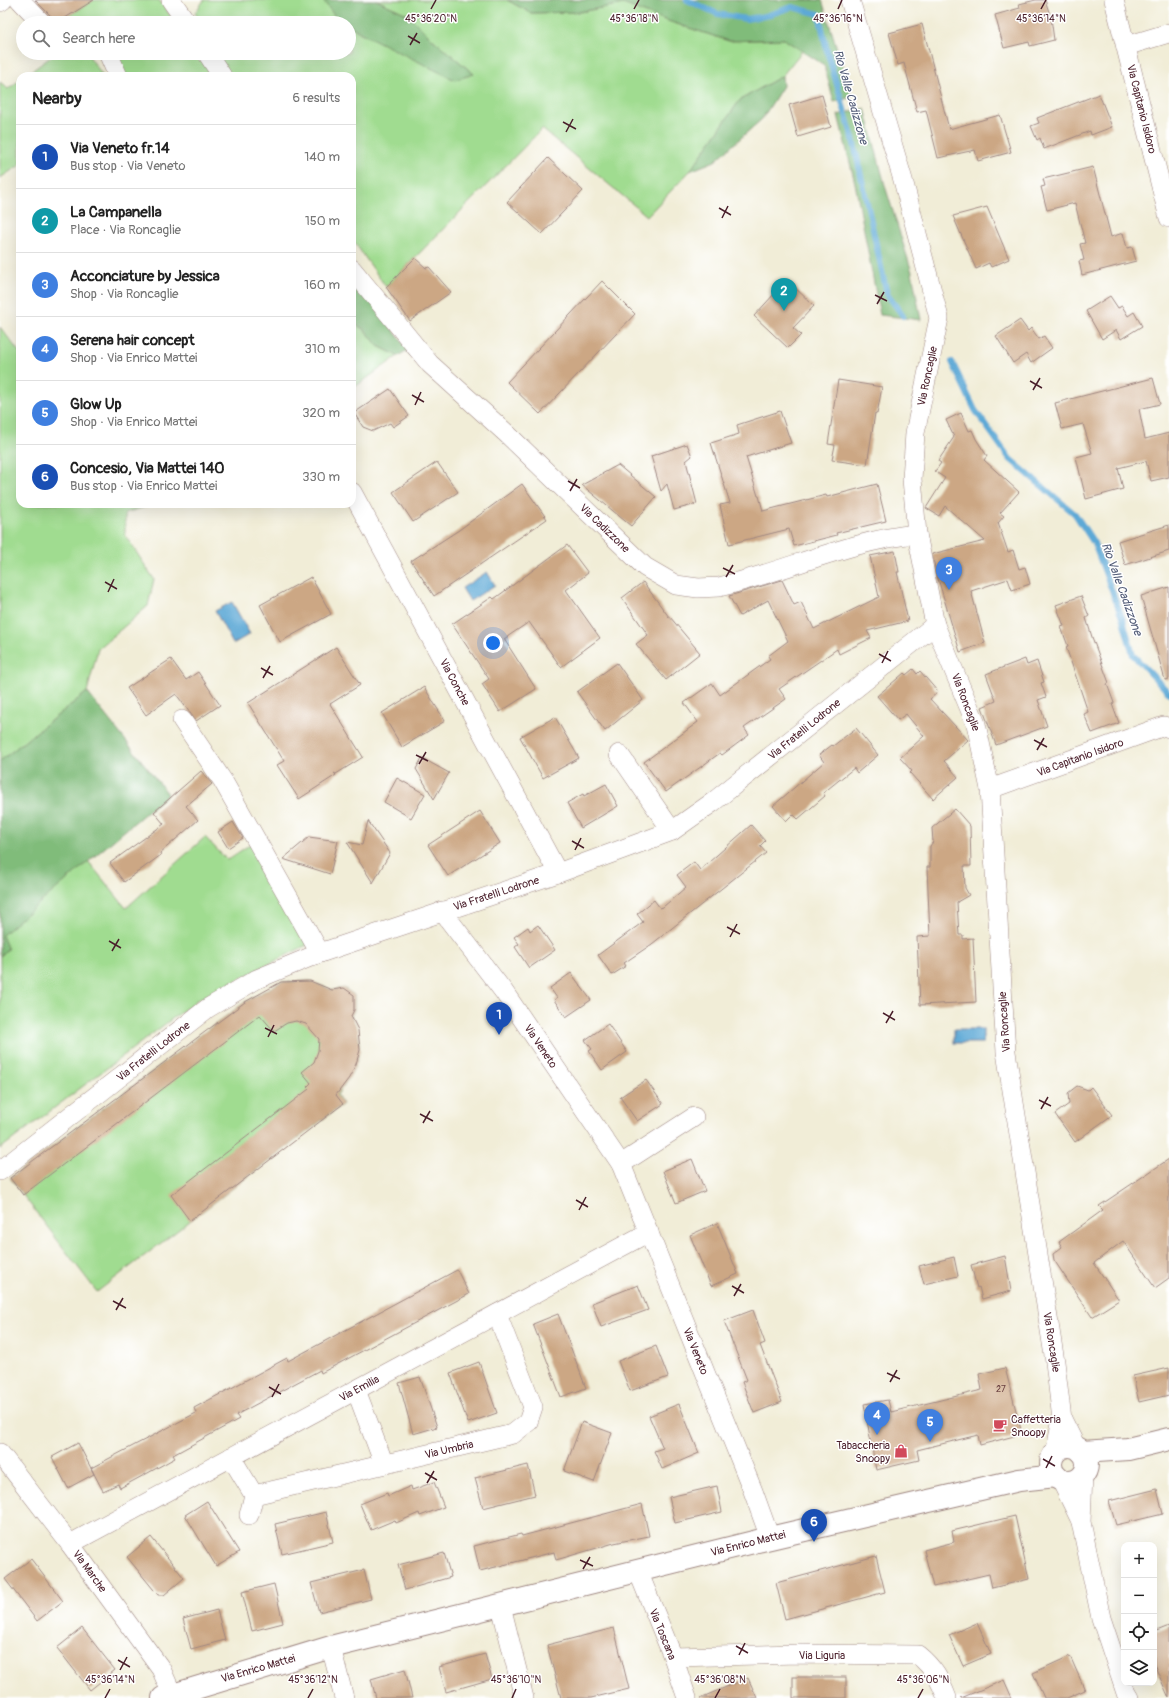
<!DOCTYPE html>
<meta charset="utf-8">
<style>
:root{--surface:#fff;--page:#f2f2f2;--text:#222;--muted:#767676;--line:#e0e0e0;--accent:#1a73e8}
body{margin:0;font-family:Pangolin,sans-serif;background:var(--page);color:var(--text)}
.controls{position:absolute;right:12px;bottom:12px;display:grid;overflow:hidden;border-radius:8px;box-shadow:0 4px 16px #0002}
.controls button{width:36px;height:36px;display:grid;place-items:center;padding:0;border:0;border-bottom:1px solid var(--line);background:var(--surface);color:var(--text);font:20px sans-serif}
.you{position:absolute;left:493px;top:643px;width:14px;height:14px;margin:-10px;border:3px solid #fff;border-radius:50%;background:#1a73e8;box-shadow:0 0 0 6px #1a73e833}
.badge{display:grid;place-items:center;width:26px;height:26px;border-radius:50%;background:var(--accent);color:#fff;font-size:13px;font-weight:700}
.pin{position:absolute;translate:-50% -33px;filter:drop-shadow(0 1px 2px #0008)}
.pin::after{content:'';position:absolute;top:21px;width:14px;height:12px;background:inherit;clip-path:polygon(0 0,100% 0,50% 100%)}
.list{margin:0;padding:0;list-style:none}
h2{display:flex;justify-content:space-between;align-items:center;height:52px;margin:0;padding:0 16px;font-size:17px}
h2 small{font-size:13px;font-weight:400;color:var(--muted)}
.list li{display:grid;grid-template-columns:26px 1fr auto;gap:12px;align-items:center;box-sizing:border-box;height:64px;padding:0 16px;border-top:1px solid var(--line)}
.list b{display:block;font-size:15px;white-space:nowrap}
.list p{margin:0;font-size:13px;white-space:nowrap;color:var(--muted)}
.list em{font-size:13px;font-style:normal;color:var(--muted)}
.icon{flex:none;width:22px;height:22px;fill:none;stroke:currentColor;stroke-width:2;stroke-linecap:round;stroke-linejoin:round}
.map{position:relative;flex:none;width:1169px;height:1698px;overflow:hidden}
.search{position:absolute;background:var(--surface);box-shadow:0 4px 16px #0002;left:16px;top:16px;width:340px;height:44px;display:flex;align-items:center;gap:10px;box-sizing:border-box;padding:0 14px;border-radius:22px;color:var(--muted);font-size:15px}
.panel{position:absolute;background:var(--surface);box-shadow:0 4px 16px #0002;left:16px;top:72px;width:340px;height:436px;border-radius:12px}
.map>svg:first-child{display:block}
</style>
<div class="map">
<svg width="1169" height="1698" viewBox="0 0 1169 1698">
<rect width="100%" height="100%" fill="#fff"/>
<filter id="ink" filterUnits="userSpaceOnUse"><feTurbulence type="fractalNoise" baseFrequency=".025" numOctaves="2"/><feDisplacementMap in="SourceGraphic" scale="8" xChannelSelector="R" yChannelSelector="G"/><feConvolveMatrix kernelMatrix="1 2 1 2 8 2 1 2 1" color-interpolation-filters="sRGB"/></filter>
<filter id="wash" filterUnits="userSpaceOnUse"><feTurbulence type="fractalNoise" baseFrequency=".012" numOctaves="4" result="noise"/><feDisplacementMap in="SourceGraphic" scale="16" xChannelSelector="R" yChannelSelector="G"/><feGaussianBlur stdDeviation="0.9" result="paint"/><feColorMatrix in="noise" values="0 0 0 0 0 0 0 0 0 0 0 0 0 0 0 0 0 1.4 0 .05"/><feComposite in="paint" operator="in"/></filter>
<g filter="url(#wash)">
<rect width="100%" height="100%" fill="#f1edd7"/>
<g fill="#a0dc90" stroke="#757e5e">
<path d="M94 0H159L176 23H57Z"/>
<path d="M204 0H323L335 16 346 23H202L195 13Z"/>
<path d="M376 0H507L531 13 579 12 623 4 668 21 729 41 784 39 802 51 782 76 740 100 690 171 647 216 542 129 386 287 352 239V76H228L211 53H349V25L361 33 474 74 431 38 407 14Z"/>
<path d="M56 53H87L103 76H25Z"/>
<path d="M111 53H198L214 76H121Z"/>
<path d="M20 80V165L0 178V82L8 89Z"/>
<path d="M352 322 365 330 378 346 398 356 352 389Z"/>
<path d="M0 327 20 353V504H156L125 513V535L154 579 148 606 98 649 87 692 0 761Z"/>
<path d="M205 837 227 860 252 843 309 944 197 1000 0 1149V956L8 950 1 935 88 861 126 908Z"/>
<path d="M310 981 332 990 344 988 354 995V1010L351 1016C368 1049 357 1067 337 1095L343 1104 97 1292 10 1178 245 1002 281 982Z"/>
</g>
<g fill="#80bc7a" stroke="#656e52">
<path d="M323 0H376L407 14 431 38 474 74 455 80 361 33 349 25V23C337 23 330 9 323 0Z"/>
<path d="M507 0H822L852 97 834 102 824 65 784 39 729 41 668 21 623 4 579 12 531 13Z"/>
<path d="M782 76 783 86 762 119 715 161 690 171 740 100Z"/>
<path d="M865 108 886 189 912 272 921 320 880 315 855 183 838 115Z"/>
<path d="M352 274 414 358 406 351 398 356 378 346 365 330 352 322Z"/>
<path d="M87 692 168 794 2 935 8 950 0 956V761Z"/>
</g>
<g fill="#5da9d6" stroke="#546480">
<path d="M487 572 495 585 470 601 462 588Z"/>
<path d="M232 602 250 634 233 644 215 611Z"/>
<rect x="954" y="1029" width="29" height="14"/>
</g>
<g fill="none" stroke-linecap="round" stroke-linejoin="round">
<g stroke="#5da9d6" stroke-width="6">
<path d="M687 0 718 14 746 19 765 16 792 7 819 14 827 51 853 139 887 294 903 316"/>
<path d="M952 362 975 410 1010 459 1075 514 1094 543 1123 620 1133 655 1169 693"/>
</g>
</g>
<g id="blocks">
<g fill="#cca784">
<path d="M35 0H94L57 23H53L50 15Z"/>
<path d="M1036 0H1045L1051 18 1054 40 1030 46 1029 42 1004 48 995 15 1020 8 1019 4Z"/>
<path d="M922 24 949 129 1000 115 1011 152 978 161 975 150 938 158 926 110 917 112 904 63 898 65 889 33Z"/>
<path d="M1099 94 1112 127 1091 135 1090 131 1044 149 1040 138 1037 140 1031 126 1039 123 1037 118Z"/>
<path d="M822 95 831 127 798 137 789 105Z"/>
<path d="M548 158 583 191 542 234 507 202Z"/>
<path d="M1093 167 1111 237 1123 233 1127 248 1132 247 1136 261 1082 275 1079 261 1084 260 1080 244 1085 243 1075 203 1047 210 1041 187 1045 186 1043 179Z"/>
<path d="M987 207 1009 259 991 267 989 263 976 269 953 216Z"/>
<path d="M415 258 426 268 429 267 451 292 410 321 386 287Z"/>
<path d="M787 280 814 306 793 328 801 335 788 348 754 316Z"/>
<path d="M602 281 635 314 540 414 507 382Z"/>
<path d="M1110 296 1118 308 1122 306 1128 316 1134 312 1142 326 1121 339 1116 330 1102 339 1086 311Z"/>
<path d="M1020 320 1028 331 1031 328 1039 339 1044 336 1052 348 1031 363 1026 354 1013 363 996 336Z"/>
<path d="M1153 378 1160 404 1139 409 1145 439 1169 433V477L1151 481 1146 461 1118 468 1123 489 1086 499 1076 457 1092 453 1083 424 1062 429 1055 403Z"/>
<path d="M838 380 882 387 877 414 875 413 867 465 832 460 835 445 828 444Z"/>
<path d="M390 389 409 416 393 427 390 423 373 431 363 427 354 413Z"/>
<path d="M780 411 791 443 746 457 758 496H759L763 511 826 495 827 497 877 484 886 521 836 533 837 535 794 546 789 529 729 544 720 505 730 503 711 443 739 434 737 425Z"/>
<path d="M961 413 969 431 972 430 976 439 987 456 984 460 1019 492 1000 513 1004 516 998 523 1008 552 1013 550 1019 569 1025 567 1030 584 1012 590 1008 579 971 591 985 643 960 652 936 572 932 554 985 541 945 506 939 516 926 508 945 478 934 471 936 470 941 463 938 461 954 437 946 420Z"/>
<path d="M687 444 692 456 686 461 697 504 674 510 667 484 661 491 651 456Z"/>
<path d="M437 462 458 492 413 522 393 492Z"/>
<path d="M618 465 656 497 631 526 582 485Z"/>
<path d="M522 484 547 519 434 596 411 561 459 530Z"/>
<path d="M1169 525V551L1125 565 1118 541Z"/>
<path d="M567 545 588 573 566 590 600 638 561 667 529 622 504 639 536 689 500 712 482 684 489 679 452 624 492 597 494 599Z"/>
<path d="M895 551 899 572H897L908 621 867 631 871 638 839 654 837 649 779 689 786 699 744 728 749 735 722 755 720 753 666 792 644 762 698 722 684 703 712 683 720 695 770 659 768 656 788 641 768 600 740 616 729 596 782 580 794 605 801 602 814 629 879 597 870 556Z"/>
<path d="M311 577 331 614 280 642 260 605Z"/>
<path d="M643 582 669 617H670L700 653 666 680 636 644 648 635 622 598Z"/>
<path d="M1169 587V679L1165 680 1141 596Z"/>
<path d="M1081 596 1089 616 1086 618 1092 637 1109 683 1107 684 1114 703 1112 704 1119 723 1092 733 1084 714 1088 712 1066 647 1068 646 1061 627 1064 626 1056 605Z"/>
<path d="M336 647 360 685 330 704 363 757 336 774 334 773 336 775 299 799 277 765 284 761 248 703Z"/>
<path d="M171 659 186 680 198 672 220 705 196 721 176 694 146 715 127 688Z"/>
<path d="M1025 659 1027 665 1037 661 1044 682 1041 683 1046 697 1038 700 1047 726 996 745 982 707 996 701 986 674Z"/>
<path d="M617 663 643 700 605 731 577 692Z"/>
<path d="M913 669 917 674 920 671 938 692 930 699 968 740 944 761 958 777 933 799 910 773 912 771 900 758 924 736 906 714 898 720 877 696 904 673 906 675Z"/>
<path d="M424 687 445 721 402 747 382 713Z"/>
<path d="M555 717 579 758 543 778 520 737Z"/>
<path d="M856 728 878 755 857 773 854 768 823 793 825 796 798 819 793 814 786 821 773 806 824 762 819 755 832 745 833 746Z"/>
<path d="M422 758 449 773 434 799 416 769Z"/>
<path d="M201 771 212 784 186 806 198 820 160 853 161 855 124 882 110 863 164 824 154 812Z"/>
<path d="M397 778 425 794 411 818 384 802Z"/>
<path d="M606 784 618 806 581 828 567 803 583 794 584 796Z"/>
<path d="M955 809 970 826 971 866H964L965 888 969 895 957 902 959 935H963V939L973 938 976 1002 920 1005 917 937 930 936 927 867H930V846L933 842 932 828Z"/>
<path d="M480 811 500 843 448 876 428 845Z"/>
<path d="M368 821 390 853 373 883 347 842 362 845Z"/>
<path d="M233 822 243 838 228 848 218 832Z"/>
<path d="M751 825 765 841 760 846 766 853 652 944 624 963 626 966 612 975 598 955 643 922 637 914 654 900 660 908 663 907 686 887 677 875 694 862 700 870Z"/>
<path d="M309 837 338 841 330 874 283 859Z"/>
<path d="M538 925 555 950 529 968 515 947 519 944 514 937 528 927 530 931Z"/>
<path d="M571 973 591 1000 566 1017 554 1000 557 998 550 988Z"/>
<path d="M310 981 332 990 344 988 354 995V1010L351 1016 358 1030 360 1050 356 1064 349 1078 336 1095 343 1104 190 1221 171 1195 309 1089 307 1087 311 1083 302 1072 314 1062 318 1051 319 1039 306 1024 296 1021 287 1023 274 1031 260 1015 23 1195 10 1178 245 1002 281 982Z"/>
<path d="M608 1024 627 1052 602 1070 589 1051 592 1049 585 1040Z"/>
<path d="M646 1080 663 1104 637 1121 620 1097Z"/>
<path d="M1077 1086 1088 1090 1091 1087 1112 1115 1075 1142 1055 1114 1069 1104 1068 1093Z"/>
<path d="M692 1159 705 1191 676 1203 663 1171Z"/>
<path d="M1169 1159V1278L1155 1288 1123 1241 1094 1263 1119 1300 1092 1317 1054 1260 1053 1254 1062 1247 1059 1242 1103 1210 1099 1206Z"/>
<path d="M717 1223 738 1274 711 1286 690 1235Z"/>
<path d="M1005 1256 1011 1291 982 1299 979 1287 977 1288 971 1265Z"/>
<path d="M954 1257 958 1276 924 1284 919 1266Z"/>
<path d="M457 1270 469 1294 321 1373 320 1370 236 1415 239 1419 173 1455 175 1458 146 1474 120 1488 118 1484 103 1491 91 1468 196 1413 194 1408 224 1392 287 1358 288 1361Z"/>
<path d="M638 1285 648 1310 601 1327 592 1303Z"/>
<path d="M753 1310 765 1343 760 1345 782 1402 754 1413 742 1382 747 1380 724 1321Z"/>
<path d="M558 1314 586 1388 561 1397 533 1324Z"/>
<path d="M656 1346 668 1377 630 1391 618 1361Z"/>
<path d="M479 1362 497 1413 468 1423 450 1373Z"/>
<path d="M1005 1368 1022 1434 980 1445 978 1435 917 1450 919 1460 876 1470 864 1404 888 1400 891 1412 982 1390 979 1374Z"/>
<path d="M1169 1368V1395L1139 1402 1133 1376Z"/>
<path d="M420 1377 437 1427 413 1434 399 1383Z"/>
<path d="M679 1404 699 1453 662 1469 654 1451 663 1448 649 1416Z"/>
<path d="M582 1422 612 1433 594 1482 564 1471Z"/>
<path d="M78 1443 94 1474 68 1488 52 1457Z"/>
<path d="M528 1465 535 1495 483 1508 475 1478Z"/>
<path d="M434 1482 444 1507 420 1516 419 1513 396 1523 395 1520 371 1530 360 1504 387 1493 388 1496 411 1486 412 1490Z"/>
<path d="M717 1486 722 1512 675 1523 669 1497Z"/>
<path d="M1157 1489 1163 1514 1116 1525 1109 1501Z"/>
<path d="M207 1501 239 1552 216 1566 185 1515Z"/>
<path d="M642 1504 649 1536 614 1543 556 1560 554 1552 480 1571 474 1546 521 1534 522 1536Z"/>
<path d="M326 1512 333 1542 282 1554 275 1524Z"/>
<path d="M1015 1516 1029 1579 992 1588 989 1574 933 1587 924 1550 954 1542 952 1531Z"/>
<path d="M151 1537 184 1578 164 1595H158L127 1557Z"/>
<path d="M444 1553 451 1577 405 1590 398 1565Z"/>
<path d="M876 1556 885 1592 785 1619 776 1583Z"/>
<path d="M31 1559 63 1601 37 1621 5 1579Z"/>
<path d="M364 1570 371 1599 319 1612 311 1583Z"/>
<path d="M274 1584 283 1623 252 1631 242 1592Z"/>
<path d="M217 1610 225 1640 191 1649 183 1619Z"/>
<path d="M977 1623 991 1654 963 1666 949 1635Z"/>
<path d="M1169 1626V1698L1154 1664V1632Z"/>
<path d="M82 1628 115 1670 90 1690 57 1648Z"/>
<path d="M614 1628 629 1689 591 1698H561L547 1645Z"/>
<path d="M485 1654 492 1679 446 1692 439 1667Z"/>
<path d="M1070 1656 1085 1690 1067 1698H1044L1033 1673Z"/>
<path d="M405 1669 412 1698H376L371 1679Z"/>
<rect x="793" y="1677" width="53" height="21"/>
<path d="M748 1678 757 1698H700Z"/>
<path d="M1004 1680 1012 1698H961Z"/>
</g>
</g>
</g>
<g filter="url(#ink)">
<use href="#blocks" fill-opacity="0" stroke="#9e8681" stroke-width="1"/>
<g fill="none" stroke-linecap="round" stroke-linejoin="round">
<g stroke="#9e8681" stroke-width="20">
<g id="minor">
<path d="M20 0 42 23"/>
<path d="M171 0 187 23"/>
<path d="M850 0 903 180 939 318 915 433 912 479 917 534 935 625 976 724 990 789 1006 1052 1055 1362 1062 1419 1077 1449"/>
<path d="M1114 0 1169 218"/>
<path d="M0 2 3 0"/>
<path d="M1126 46 1169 33"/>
<path d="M108 53 118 76"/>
<path d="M207 53 222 76"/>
<path d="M352 269 430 364 506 433 645 567 676 585 698 588 719 587C784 572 850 540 917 534"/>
<path d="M352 492 558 873"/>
<path d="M182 720 223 781 320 953"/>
<path d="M619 754 672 831"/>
<path d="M990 789 1164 726 1169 728"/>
<path d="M442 911 504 992 621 1164 753 1491 770 1538"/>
<path d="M621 1164 694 1117"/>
<path d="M0 1171 208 1008 257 979 320 953 558 873 672 831 713 802 935 625"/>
<path d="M356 1390 384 1464"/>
<path d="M0 1453 70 1544 161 1669 172 1694"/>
<path d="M1055 1454 1062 1419"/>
<path d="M231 1457 254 1495 513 1434 528 1422 533 1407 497 1314"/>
<path d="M1083 1475 1081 1522 1101 1618 1126 1693 1129 1698"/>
<path d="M1061 1480 1080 1519"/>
<path d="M249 1515 254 1495"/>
<path d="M70 1544 649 1232"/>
<path d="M638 1571 673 1657 687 1698"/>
<path d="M501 1606 524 1698"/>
<path d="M331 1647 344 1698"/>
<path d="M673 1657 799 1654 918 1655C934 1668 940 1680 947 1698"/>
</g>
</g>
<g stroke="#9e8681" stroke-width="24">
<g id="tertiary">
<circle cx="1069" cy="1464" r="18"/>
<path d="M1082 1452 1128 1449 1169 1439"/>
<path d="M163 1698 331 1647 770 1538 1019 1480 1056 1476"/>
</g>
</g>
<use href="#minor" stroke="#fff" stroke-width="19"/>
<use href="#tertiary" stroke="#fff" stroke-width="22"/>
</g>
</g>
<path fill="none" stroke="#4a1f2b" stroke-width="1.5" d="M431 9 436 0M634 9 639 0M838 9 842 0M1041 9 1046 0M408 36 420 43M410 45 417 33M563 122 576 129M566 132 573 119M719 208 731 215M722 218 728 206M875 295 887 301M877 304 884 292M1030 381 1042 388M1033 390 1040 378M412 395 424 402M415 405 421 392M568 481 580 488M570 491 577 479M723 568 735 574M726 577 733 565M105 582 117 589M108 592 114 579M879 654 891 661M882 663 888 651M261 668 273 675M263 678 270 666M1034 740 1047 747M1037 750 1044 738M416 755 428 761M419 764 426 752M572 841 584 848M575 850 581 838M727 927 740 934M730 937 737 924M109 941 121 948M112 951 119 939M883 1013 895 1020M886 1023 893 1011M265 1028 277 1034M268 1037 274 1025M1039 1100 1051 1106M1041 1109 1048 1097M420 1114 433 1121M423 1123 430 1111M576 1200 588 1207M579 1210 586 1197M732 1286 744 1293M734 1296 741 1284M113 1301 126 1308M116 1310 123 1298M887 1373 900 1379M890 1382 897 1370M269 1387 281 1394M272 1397 279 1384M1043 1459 1055 1466M1046 1468 1052 1456M425 1473 437 1480M427 1483 434 1471M580 1560 593 1566M583 1569 590 1557M736 1646 748 1653M739 1655 745 1643M118 1660 130 1667M120 1670 127 1657M105 1698 110 1689M308 1698 313 1689M512 1698 516 1689M715 1698 720 1689M918 1698 923 1689"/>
<defs>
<g id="cafe-bare" transform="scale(1.08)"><path d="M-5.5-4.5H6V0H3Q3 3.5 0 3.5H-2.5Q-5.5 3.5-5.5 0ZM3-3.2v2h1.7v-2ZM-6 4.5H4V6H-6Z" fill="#d1495b" stroke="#fff" stroke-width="2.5" paint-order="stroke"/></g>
<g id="shop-bare" transform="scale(1.08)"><path d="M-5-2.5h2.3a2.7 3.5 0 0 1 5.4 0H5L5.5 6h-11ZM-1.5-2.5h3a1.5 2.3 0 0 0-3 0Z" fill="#d1495b" stroke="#fff" stroke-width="2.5" paint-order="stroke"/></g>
</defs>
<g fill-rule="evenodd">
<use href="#cafe-bare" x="1000" y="1425"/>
<use href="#shop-bare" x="901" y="1451"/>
</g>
<g text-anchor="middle" stroke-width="3" stroke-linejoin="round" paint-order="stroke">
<g font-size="9" fill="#6a4141">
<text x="1001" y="1392">27</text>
</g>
<g font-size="11" fill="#4a1f2b" stroke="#fff">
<text transform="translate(1142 109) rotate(76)" y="4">Via Capitanio Isidoro</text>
<text transform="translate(927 376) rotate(-78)" y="4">Via Roncaglie</text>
<text transform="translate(605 528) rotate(44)" y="4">Via Cadizzone</text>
<text transform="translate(455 682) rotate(62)" y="4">Via Conche</text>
<text transform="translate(966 702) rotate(69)" y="4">Via Roncaglie</text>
<text transform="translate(804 729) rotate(-39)" y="4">Via Fratelli Lodrone</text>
<text transform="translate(1080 757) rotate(-20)" y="4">Via Capitanio Isidoro</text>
<text transform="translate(496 893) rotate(-18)" y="4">Via Fratelli Lodrone</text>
<text transform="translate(1004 1022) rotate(-94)" y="4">Via Roncaglie</text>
<text transform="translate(541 1046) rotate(56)" y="4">Via Veneto</text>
<text transform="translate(153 1051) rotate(-38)" y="4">Via Fratelli Lodrone</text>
<text transform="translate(1052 1342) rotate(81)" y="4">Via Roncaglie</text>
<text transform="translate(696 1351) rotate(68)" y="4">Via Veneto</text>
<text transform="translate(359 1388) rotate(-28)" y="4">Via Emilia</text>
<text transform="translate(449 1449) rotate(-13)" y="4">Via Umbria</text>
<text transform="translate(748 1543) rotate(-14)" y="4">Via Enrico Mattei</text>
<text transform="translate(90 1571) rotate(54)" y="4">Via Marche</text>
<text transform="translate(663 1634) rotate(68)" y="4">Via Toscana</text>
<text x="822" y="1659">Via Liguria</text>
<text transform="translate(258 1668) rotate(-16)" y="4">Via Enrico Mattei</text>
</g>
<g font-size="11" fill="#4a1f2b" stroke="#fff" text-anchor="start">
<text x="1011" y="1423">Caffetteria<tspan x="1011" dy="13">Snoopy</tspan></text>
<text x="890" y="1449" text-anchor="end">Tabaccheria<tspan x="890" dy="13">Snoopy</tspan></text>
</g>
<g font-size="12" font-style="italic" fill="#535d78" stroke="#fff">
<text transform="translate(851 97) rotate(74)" y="4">Rio Valle Cadizzone</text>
<text transform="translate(1122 589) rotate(70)" y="4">Rio Valle Cadizzone</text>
</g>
</g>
<g font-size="10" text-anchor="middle" fill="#4a1f2b" stroke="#fff" stroke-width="3" stroke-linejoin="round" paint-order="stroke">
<text x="431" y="22">45°36'20"N</text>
<text x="634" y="22">45°36'18"N</text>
<text x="838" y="22">45°36'16"N</text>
<text x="1041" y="22">45°36'14"N</text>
<text x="110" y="1683">45°36'14"N</text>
<text x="313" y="1683">45°36'12"N</text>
<text x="516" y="1683">45°36'10"N</text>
<text x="720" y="1683">45°36'08"N</text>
<text x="923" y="1683">45°36'06"N</text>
</g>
</svg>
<div class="controls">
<button>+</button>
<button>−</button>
<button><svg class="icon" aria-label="locate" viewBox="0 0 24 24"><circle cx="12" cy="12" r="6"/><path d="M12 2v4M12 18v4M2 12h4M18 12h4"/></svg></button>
<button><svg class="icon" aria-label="layers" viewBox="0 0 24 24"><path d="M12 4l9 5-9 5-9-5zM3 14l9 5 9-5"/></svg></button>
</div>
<div class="you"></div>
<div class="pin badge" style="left:499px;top:1035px;background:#1a4fb4">1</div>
<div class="pin badge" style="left:784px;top:311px;background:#0f9aa8">2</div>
<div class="pin badge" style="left:949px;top:590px;background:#3f7fe0">3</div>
<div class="pin badge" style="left:877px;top:1435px;background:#3f7fe0">4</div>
<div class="pin badge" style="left:930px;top:1442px;background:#3f7fe0">5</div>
<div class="pin badge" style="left:814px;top:1542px;background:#1a4fb4">6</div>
<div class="search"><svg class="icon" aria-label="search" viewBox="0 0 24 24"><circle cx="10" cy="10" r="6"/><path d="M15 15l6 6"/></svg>Search here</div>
<section class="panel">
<h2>Nearby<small>6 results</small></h2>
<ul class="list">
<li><span class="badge" style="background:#1a4fb4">1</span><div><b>Via Veneto fr.14</b><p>Bus stop · Via Veneto</p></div><em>140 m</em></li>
<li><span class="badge" style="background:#0f9aa8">2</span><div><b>La Campanella</b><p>Place · Via Roncaglie</p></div><em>150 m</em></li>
<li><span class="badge" style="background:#3f7fe0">3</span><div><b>Acconciature by Jessica</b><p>Shop · Via Roncaglie</p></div><em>160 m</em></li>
<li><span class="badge" style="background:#3f7fe0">4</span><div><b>Serena hair concept</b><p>Shop · Via Enrico Mattei</p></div><em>310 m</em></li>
<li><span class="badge" style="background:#3f7fe0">5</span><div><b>Glow Up</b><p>Shop · Via Enrico Mattei</p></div><em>320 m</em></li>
<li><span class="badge" style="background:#1a4fb4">6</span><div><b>Concesio, Via Mattei 140</b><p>Bus stop · Via Enrico Mattei</p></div><em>330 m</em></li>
</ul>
</section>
</div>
